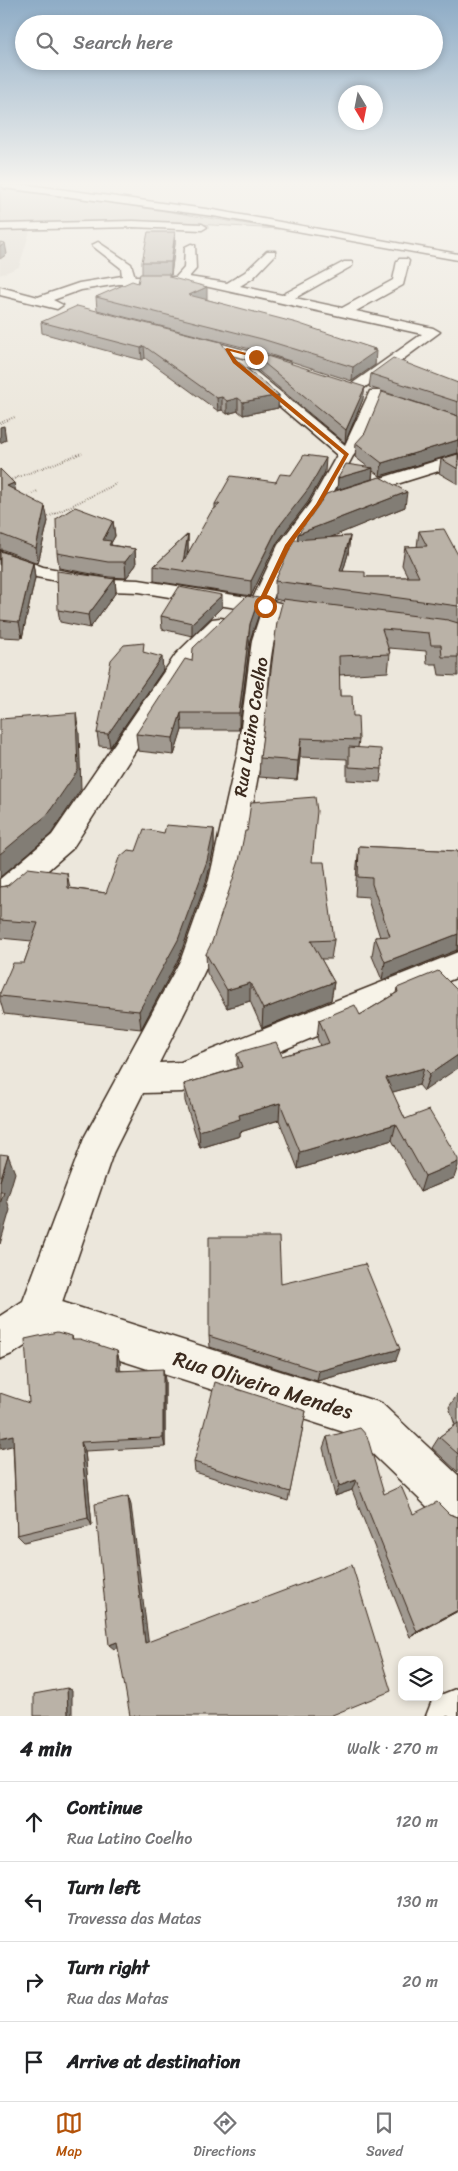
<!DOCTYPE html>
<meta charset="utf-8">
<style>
:root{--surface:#fff;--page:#f6f6f6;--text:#202124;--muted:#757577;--line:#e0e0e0;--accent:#b45309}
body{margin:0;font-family:Sriracha,sans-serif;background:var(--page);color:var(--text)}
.controls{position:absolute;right:15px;bottom:15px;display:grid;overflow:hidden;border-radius:10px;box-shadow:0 2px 8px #0003}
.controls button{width:45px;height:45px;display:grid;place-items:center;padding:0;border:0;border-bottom:1px solid var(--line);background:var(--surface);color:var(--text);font:25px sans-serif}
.compass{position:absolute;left:338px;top:85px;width:45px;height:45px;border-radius:50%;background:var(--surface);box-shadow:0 2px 8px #0003;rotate:170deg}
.stop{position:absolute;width:15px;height:15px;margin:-11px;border:4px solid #b45309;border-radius:50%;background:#fff}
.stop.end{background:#b45309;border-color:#fff;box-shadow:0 1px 5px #0008}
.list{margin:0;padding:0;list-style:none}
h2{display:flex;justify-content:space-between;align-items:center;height:65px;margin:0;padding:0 20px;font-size:21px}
h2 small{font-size:16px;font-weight:400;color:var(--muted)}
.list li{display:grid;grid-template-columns:32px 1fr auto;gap:15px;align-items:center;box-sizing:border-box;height:80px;padding:0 20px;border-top:1px solid var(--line)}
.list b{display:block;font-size:19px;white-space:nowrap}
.list p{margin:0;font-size:16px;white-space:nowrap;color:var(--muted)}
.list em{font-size:16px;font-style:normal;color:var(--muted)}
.icon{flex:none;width:28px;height:28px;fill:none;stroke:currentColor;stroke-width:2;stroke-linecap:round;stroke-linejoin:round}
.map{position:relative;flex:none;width:458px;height:1716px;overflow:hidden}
.search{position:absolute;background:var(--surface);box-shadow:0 2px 8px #0003;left:15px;right:15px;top:15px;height:55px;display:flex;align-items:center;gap:12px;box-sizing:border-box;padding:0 18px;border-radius:28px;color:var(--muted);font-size:19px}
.sheet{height:385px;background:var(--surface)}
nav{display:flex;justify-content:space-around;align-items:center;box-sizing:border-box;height:70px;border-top:1px solid var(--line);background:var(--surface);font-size:14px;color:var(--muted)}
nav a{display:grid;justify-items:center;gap:2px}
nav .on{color:var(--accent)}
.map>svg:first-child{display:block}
</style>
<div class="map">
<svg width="458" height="1716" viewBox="0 0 458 1716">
<rect width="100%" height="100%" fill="#ece7dc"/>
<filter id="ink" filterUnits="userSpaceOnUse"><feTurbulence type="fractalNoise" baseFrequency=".02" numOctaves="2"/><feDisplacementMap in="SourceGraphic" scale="10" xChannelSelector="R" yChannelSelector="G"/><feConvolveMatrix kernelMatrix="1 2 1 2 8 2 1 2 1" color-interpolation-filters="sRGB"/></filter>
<g filter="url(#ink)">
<path fill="#ddd7cc" d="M0 231H30L19 267 0 275Z"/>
<path fill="#cec8bc" stroke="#84796d" d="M0 189 120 204 279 229 162 222 0 225Z"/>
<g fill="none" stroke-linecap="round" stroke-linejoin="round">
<g stroke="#3b2a1e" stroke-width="3">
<g id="minor">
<path d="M98 242 131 264 135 277H176L184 268 185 247 191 244 195 245 196 269 189 277 227 283 245 272 267 251H275V255L253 278 240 286 282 295 344 262H352V266L295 298 342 308 393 280 397 261 399 259H407L409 261 403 285 356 311 433 328 440 332 360 391 355 393 347 388 350 385 422 334 200 285 119 284 81 290 53 300 63 305 57 309 0 295V287L38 297 79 283 122 276 121 268 94 247 92 245Z"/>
<path d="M188 335 289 362 291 365 284 369 183 342 181 339 183 336Z"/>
<path d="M250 370 255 371 345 445 370 391H380L383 394 362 446 353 456 327 504 297 545 272 601 283 604 286 608C265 640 269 712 262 752 255 794 247 837 237 879 222 945 189 1003 159 1063L181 1062 458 952V977L182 1092 143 1093 113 1153 62 1302 381 1403 458 1475V1527L442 1521 353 1435 42 1335 14 1353 0 1359V1316L23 1301 85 1136 181 959 209 880 238 751 252 640 261 612 139 592 109 591 31 576 0 564V551L43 567 109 579 139 580 253 598 278 545 310 503 337 455 245 377 243 374 245 371Z"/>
<path d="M458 454V465L352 498 346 497 343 493 346 489Z"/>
<path d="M220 618 228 619 231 624 192 663 72 849 10 903 0 906V879L52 835 176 654 212 619Z"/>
</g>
</g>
<g stroke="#3b2a1e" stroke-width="3">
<path id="major" d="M458 1688V1716H426L433 1698Z"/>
</g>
<g stroke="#3b2a1e" stroke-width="3">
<g id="highway">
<path d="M0 185H29L213 210 458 254V260L213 216 5 188Z"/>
<path d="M133 221 202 224 207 227 202 230 133 227 0 230V224Z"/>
</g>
</g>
<g stroke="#3b2a1e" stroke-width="2" stroke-dasharray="0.5 2" stroke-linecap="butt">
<path d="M0 423 15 417"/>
<path d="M0 484 82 453"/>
<path d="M23 498 38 491"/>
<path d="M44 519 118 483"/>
</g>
<use href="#minor" fill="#f7f3e8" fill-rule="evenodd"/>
<use href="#major" fill="#f7f3e8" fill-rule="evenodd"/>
<use href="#highway" fill="#f7f3e8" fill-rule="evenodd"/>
</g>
<g fill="#a09990" stroke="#3b2a1e">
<path d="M175 232V244L171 275H169V277L207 299H205L375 349V365L352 381 262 352 97 310 96 297 138 283 142 274V262Z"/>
<path d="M41 322 229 354 279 395 278 408 243 415 238 411 227 414 222 410 218 411 145 358 142 360 126 356 42 333Z"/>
<path d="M248 350 363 399 345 443 248 362Z"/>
<path d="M371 374 458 383V416L369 387Z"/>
<path d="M458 416V453L380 476 373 471 372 479 337 490 338 478 368 467 355 457 356 443Z"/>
<path d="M458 454V484L439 473 441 459Z"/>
<path d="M0 469 14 483 15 490 48 521 38 563 1 549 0 550Z"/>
<path d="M325 472 308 502 276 544 251 596 154 581V566L188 534V549L187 555 215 508V504L276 482 291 475Z"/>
<path d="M405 507 330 537 350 536 348 554 343 571 365 577H408L402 565 405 547H417L419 531 458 555V676L439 675 437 664H427L426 651 389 648 390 654 388 672 339 675 340 696 353 716 359 740 358 747 382 769 380 782 347 780V759L300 757 297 780 259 777 260 758 283 601 275 599V581L297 540 298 534Z"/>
<path d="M113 521 115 536 111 543V545L135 549 136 565 126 578 109 577 59 568 57 553Z"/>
<path d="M0 551 33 562 35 578 22 638 0 637Z"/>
<path d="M115 579 116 592 90 628 60 622 58 610Z"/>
<path d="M259 598V614L250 640 239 730H182L174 755 138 751 136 734 192 661Z"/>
<path d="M222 607 192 636 162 629 161 616Z"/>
<path d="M144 652 163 670 110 747 99 746 97 733Z"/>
<path d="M214 829V847L207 879 179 958 141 1029 4 1014 0 1000V993L24 963 32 941 0 938V887L67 873 70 888 106 893 136 851 164 833Z"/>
<path d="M359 846 458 851V951L457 950 382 980 372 956 375 937H380L369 903V897L355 896 357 865Z"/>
<path d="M312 862 334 940 331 959H321L334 982 331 1000 262 1028 250 1001 227 1008 207 973 206 954Z"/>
<path d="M397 988 458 991 424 1091 419 1085 392 1092 405 1119 454 1178 420 1192 392 1140 298 1169 279 1120 240 1132V1136L200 1148 185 1101 184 1084 237 1068V1054L282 1056 320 1046 317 1038 319 1020 360 1015 396 993Z"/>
<path d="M281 1284 396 1360 317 1381 210 1347 209 1336Z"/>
<path d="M72 1336 73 1339 120 1362V1370L165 1380V1447L85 1451 92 1526 24 1542 17 1535 13 1446 29 1403Z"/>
<path d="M457 1395H458V1472L432 1448 439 1437 455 1425 449 1407Z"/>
<path d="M306 1411 288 1501 195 1472 194 1462Z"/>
<path d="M327 1437 384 1494 413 1514H449L458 1517V1611L410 1637 352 1490 335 1496 323 1448Z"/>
</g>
<g fill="#827d75" stroke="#3b2a1e">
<path d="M175 232V244L171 275V262Z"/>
<path d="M5 243 7 254 0 259V247Z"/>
<path d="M207 287V299L189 308V295Z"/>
<path d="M144 346 145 358 142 360 141 348Z"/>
<path d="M375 349V352L376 351 375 365 352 381 353 367 372 350Z"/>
<path d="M365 387 363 399 345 443 346 430Z"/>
<path d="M279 395 278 408 243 415V402Z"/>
<path d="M222 397V410L218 411 217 398Z"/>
<path d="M238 398V411L227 414V401Z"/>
<path d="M4 426 6 440 0 443V427Z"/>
<path d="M458 440V453L380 476 382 463Z"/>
<path d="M326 458 325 472 308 502 276 544 251 596V581L277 529Z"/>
<path d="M373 468 372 479 337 490 338 478Z"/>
<path d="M14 483 17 498 7 486Z"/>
<path d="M407 492 405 507 297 551 298 534Z"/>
<path d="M45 506 48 521 38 563 36 548Z"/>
<path d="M113 521 115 536 111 543 112 556 103 540Z"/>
<path d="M188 534V549L185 570 183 562Z"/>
<path d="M350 536 348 554 338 589 340 571Z"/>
<path d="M135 549 136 565 126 578 125 562Z"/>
<path d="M33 562 35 578 22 638 19 622Z"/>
<path d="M115 579 116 592 90 628 88 615Z"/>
<path d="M222 595V607L192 636V623Z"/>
<path d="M259 598V614L250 640 239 730V713L250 624Z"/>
<path d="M162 657 163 670 110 747 108 734Z"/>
<path d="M76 713 79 732 81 789 51 834 0 877V854Z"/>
<path d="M181 713 182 730 174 755 173 738Z"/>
<path d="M301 738 300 757 297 780 298 761Z"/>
<path d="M214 829V847L207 879 179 958 141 1029 139 1011Z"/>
<path d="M458 934 457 950 382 980 385 962Z"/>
<path d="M334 982 331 1000 262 1028 263 1009Z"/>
<path d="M250 983V1001L227 1008V990Z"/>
<path d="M458 1055V1068L424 1091 430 1074Z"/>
<path d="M424 1068 419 1085 382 1095 386 1078Z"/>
<path d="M280 1103 279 1120 240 1132V1136L200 1148 199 1131 239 1115Z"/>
<path d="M396 1124 392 1140 298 1169 300 1152Z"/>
<path d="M8 1155 15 1173 7 1200 10 1210 0 1244V1181Z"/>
<path d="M458 1162V1166L454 1178 420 1192 425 1176Z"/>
<path d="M400 1349 396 1360 317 1381 319 1371Z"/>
<path d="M117 1351 120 1362V1381L117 1371Z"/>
<path d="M163 1369 165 1380V1447L163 1438Z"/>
<path d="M13 1435 19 1444 0 1449V1438Z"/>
<path d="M81 1442 85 1451 92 1526 88 1518Z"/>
<path d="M356 1480 352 1490 335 1496 339 1486Z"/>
<path d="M128 1496 131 1505 149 1647 145 1643Z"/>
<path d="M458 1610V1611L410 1637 417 1632Z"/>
<path d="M117 1642 122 1647 114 1649 109 1645Z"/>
<path d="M67 1688 72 1690V1716H68Z"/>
</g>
<g fill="#bab2a7" stroke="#3b2a1e">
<path d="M148 232H175L171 262H142Z"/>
<path d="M0 242 5 243 0 247Z"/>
<path d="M140 274H169V277L207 287 189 295 297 323 375 349 372 350 376 351 353 367 262 339 96 297 132 281 138 283Z"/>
<path d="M77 306 221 342 229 354 279 395 243 402 238 398 227 401 222 397 217 398 144 346 141 348 125 344 41 322Z"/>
<path d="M248 350 365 387 346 430Z"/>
<path d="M393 358 458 383V402L371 374Z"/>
<path d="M382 392 458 416V440L382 463 356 443 365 433Z"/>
<path d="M458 454V469L441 459Z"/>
<path d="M304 455 326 458 309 488 277 529 251 581 154 566 188 534 183 562 211 512 220 504H215L231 476 276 482 280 474 291 475Z"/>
<path d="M346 464 373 468 338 478Z"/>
<path d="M0 469 14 483 7 486 45 506 36 548 0 534Z"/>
<path d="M380 477 407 492 298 534 326 494Z"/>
<path d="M75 507 113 521 103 540 111 541 109 545 135 549 125 562H108L57 553 56 519Z"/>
<path d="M444 529 458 555V606L275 581 294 540 350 536 340 571 365 572V577H419L405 547 427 546 419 531Z"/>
<path d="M0 551 33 562 19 622 0 620Z"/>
<path d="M57 571 115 579 88 615 58 610Z"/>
<path d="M179 587 222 595 192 623 161 616Z"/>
<path d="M247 596 259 598 250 624 239 713H181L173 738 136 734 185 659 192 661 193 648Z"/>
<path d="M283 599 448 620 458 623V657H442L441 645H431L429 633 382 629 390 654 339 656 340 696H352L353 716H358L359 740 301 738 298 761 260 758 277 622Z"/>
<path d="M144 643 143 652 162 657 108 734 97 733 111 660 124 645Z"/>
<path d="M76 713 78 770 47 815 0 854V719Z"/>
<path d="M349 747 381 749 382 769 349 767Z"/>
<path d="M315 797 317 811 312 862H324L334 940 311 941 334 982 263 1009 250 983 227 990 206 954 212 942 239 861 245 831H247L251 802Z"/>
<path d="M166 825 214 829 207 861 178 940 139 1011 0 996V993L13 963H24L38 923 0 920V887L7 886 28 868 67 873 68 888 106 893 119 858 128 850 136 851 144 829 164 833Z"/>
<path d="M359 846 458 851V934L385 962 375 937 390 936 372 884V878L358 877Z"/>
<path d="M438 971 458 991V1055L430 1074 424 1068 386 1078 405 1119 429 1110 458 1159V1162L425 1176 396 1124 300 1152 280 1103 239 1115 240 1119 199 1131 184 1084 242 1067 237 1054 243 1051 276 1042 282 1056 329 1043 319 1020 355 1005 360 1015 398 992 397 988Z"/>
<path d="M0 1154 8 1155 0 1181Z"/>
<path d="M0 1192H4L0 1204Z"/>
<path d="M209 1237H279L281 1284 365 1264 400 1349 319 1371 209 1336Z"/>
<path d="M57 1332 72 1336V1339H80L117 1351V1371L163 1369V1438L81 1442 88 1518 17 1535 13 1435 0 1438V1393L29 1403 25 1339Z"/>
<path d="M215 1382 306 1411 290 1492 194 1462Z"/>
<path d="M458 1423V1454L439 1437Z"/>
<path d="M360 1428 367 1436 384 1494 401 1486 413 1514 437 1502 449 1514 458 1517V1610L417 1632 356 1480 339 1486 327 1437Z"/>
<path d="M128 1496 145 1643 352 1565 391 1691 330 1716H130L117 1642 109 1645 95 1504Z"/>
<path d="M67 1688 68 1716H34V1694Z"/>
</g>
</g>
<linearGradient id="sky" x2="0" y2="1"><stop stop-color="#8eacc6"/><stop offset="0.43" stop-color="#f6f4ef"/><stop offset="1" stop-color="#f6f4ef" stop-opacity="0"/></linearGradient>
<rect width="458" height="426" fill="url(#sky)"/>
<path fill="#b45309" d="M227 348 258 356 256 358 230 351 237 361 349 454 321 504 291 545 263 603 268 606 265 608 257 604 285 545 316 504 344 455 233 363 225 349Z"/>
<g text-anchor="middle" stroke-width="4.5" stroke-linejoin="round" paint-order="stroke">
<g font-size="18" fill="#3b2a1e" stroke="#f7f3e8">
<text transform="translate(251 727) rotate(-81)" y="6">Rua Latino Coelho</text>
</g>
<g font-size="21" fill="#3b2a1e" stroke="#f7f3e8">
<text transform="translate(263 1385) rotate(17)" y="7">Rua Oliveira Mendes</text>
</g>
</g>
</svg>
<div class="controls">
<button><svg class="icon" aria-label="layers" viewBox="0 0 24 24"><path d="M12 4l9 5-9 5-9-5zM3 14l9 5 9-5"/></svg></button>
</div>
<svg class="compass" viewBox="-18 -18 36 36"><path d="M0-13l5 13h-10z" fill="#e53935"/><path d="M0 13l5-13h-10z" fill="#757577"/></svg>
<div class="stop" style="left:265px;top:606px"></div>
<div class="stop end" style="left:256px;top:357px"></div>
<div class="search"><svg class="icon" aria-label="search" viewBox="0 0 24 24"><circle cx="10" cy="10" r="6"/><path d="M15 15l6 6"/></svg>Search here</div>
</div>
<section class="sheet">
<h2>4 min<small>Walk · 270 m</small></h2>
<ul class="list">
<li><svg class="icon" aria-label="ahead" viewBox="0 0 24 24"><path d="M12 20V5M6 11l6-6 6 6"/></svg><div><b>Continue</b><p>Rua Latino Coelho</p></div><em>120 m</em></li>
<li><svg class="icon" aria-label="left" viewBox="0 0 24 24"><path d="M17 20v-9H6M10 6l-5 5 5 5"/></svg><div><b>Turn left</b><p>Travessa das Matas</p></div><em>130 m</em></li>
<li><svg class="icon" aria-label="right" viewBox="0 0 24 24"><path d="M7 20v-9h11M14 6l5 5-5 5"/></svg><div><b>Turn right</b><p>Rua das Matas</p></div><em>20 m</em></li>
<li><svg class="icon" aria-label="arrive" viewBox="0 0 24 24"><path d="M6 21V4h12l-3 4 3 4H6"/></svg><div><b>Arrive at destination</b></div></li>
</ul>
</section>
<nav>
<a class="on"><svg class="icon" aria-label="map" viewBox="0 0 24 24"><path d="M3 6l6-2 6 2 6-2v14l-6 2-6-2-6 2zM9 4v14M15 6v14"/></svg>Map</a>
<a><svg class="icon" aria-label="directions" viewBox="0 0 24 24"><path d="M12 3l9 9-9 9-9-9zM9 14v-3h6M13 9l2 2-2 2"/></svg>Directions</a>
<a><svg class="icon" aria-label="saved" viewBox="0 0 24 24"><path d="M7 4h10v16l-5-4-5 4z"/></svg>Saved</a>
</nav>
